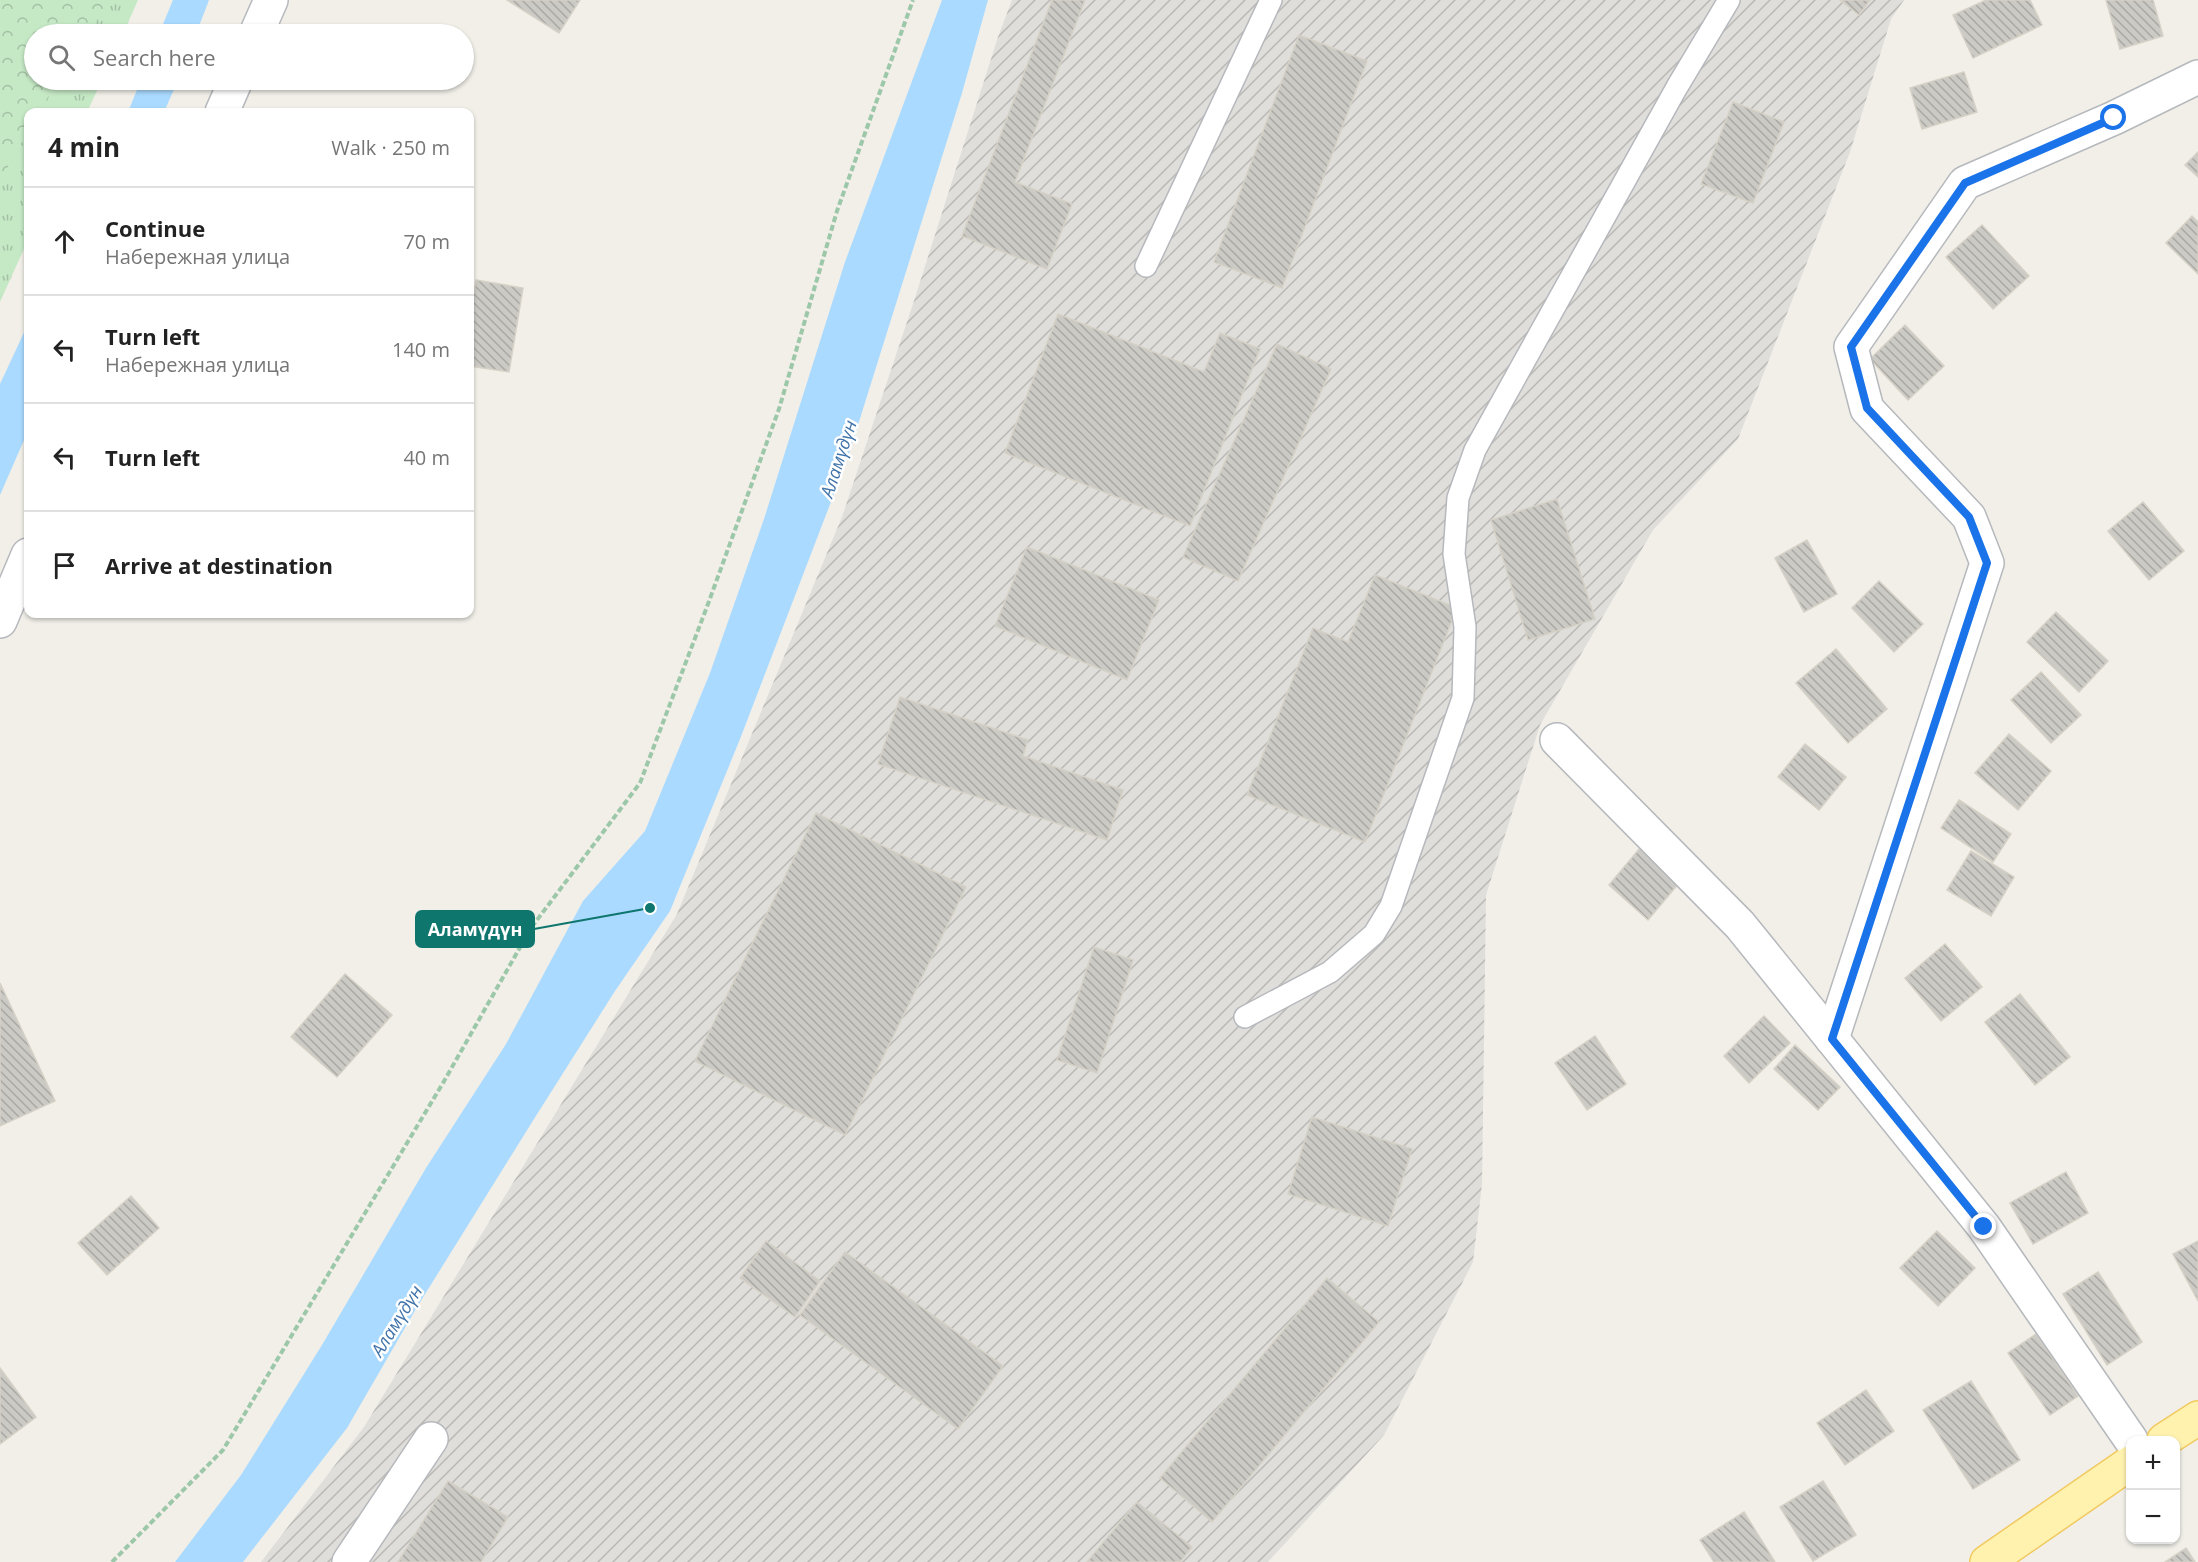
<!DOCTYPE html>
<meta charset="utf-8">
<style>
:root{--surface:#fff;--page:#f2f2f2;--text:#222;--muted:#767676;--line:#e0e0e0}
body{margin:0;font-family:"Open Sans",sans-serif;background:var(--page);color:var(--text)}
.controls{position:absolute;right:18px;bottom:18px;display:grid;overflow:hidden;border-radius:12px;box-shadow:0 2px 4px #0004}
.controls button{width:54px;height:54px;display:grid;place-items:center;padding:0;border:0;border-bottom:2px solid var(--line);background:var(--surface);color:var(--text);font:30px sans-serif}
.stop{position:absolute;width:18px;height:18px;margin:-14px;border:4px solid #1a73e8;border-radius:50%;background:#fff}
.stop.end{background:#1a73e8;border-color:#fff;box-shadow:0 2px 6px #0008}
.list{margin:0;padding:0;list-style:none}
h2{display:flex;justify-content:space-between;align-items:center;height:78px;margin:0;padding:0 24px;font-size:26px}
h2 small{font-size:20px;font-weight:400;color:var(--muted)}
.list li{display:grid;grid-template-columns:39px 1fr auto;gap:18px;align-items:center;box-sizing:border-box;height:108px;padding:0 24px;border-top:2px solid var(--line)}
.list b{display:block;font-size:22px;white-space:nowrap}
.list p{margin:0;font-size:20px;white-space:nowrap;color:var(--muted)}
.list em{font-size:20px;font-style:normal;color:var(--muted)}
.icon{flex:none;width:33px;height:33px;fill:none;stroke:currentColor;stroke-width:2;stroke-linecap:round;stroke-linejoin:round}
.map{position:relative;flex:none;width:2198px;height:1562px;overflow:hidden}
.search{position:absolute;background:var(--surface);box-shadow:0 2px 4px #0004;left:24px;top:24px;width:450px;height:66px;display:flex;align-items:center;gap:15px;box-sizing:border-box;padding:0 21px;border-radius:33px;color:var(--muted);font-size:22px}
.panel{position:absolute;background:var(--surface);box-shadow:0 2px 4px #0004;left:24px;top:108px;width:450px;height:510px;border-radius:12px}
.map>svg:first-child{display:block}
</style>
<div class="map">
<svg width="2198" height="1562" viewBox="0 0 2198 1562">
<defs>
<pattern id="industrial-furrows" width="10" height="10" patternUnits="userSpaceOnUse" patternTransform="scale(1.5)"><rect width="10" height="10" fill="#e0deda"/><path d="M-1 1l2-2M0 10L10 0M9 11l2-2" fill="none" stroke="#b9b8b5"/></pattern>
<pattern id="grass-tufts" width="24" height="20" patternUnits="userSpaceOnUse" patternTransform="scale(1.5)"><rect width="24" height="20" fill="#c5e8c5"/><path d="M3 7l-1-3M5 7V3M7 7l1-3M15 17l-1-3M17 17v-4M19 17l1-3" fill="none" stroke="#a3c0a4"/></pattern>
<pattern id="forest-crowns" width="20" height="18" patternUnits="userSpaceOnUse" patternTransform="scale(1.5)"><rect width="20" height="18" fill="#c5e8c5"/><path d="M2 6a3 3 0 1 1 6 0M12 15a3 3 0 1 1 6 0" fill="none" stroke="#a3c0a4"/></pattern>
<pattern id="building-back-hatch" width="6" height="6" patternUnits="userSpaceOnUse" patternTransform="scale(1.5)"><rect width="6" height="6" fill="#cccac5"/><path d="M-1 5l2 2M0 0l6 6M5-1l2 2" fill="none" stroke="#a9a8a4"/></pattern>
</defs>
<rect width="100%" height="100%" fill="#f1efe8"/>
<path fill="url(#industrial-furrows)" d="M1012 0H1904L1891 19 1850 152 1738 439 1653 530 1540 725 1486 895 1482 1184 1473 1262 1384 1435 1268 1562H261L364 1427 677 914 842 517 913 304 998 37Z"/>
<path fill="url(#grass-tufts)" d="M0 0H138L123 34H34V80H102L87 112H28V240L0 302Z"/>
<path fill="url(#forest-crowns)" d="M0 0H110L88 34H34V80H58L39 112H28V131L0 181Z"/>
<g fill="#aadaff">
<path d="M173 0H209L196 34H159Z"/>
<path d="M942 0H988L962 93 847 460 740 739 670 911 615 991 534 1119 417 1307 347 1428 243 1562H175L241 1475 322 1345 426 1168 506 1044 583 901 645 831 710 673 764 519 845 262Z"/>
<path d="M141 80H178L164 112H128Z"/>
<path d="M28 324V431L0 495V384Z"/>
</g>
<g fill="url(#building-back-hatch)" stroke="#d6d1c6" stroke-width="1.5">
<path d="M507 0H580L559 33Z"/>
<path d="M1052 0H1085L1015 182 1072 204 1047 269 962 236Z"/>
<path d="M1840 0H1870L1859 15Z"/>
<path d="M1986 0H2030L2042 25 1973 58 1953 15Z"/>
<path d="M2106 0H2153L2163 36 2120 49Z"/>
<path d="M1299 35 1367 61 1282 288 1214 262Z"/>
<path d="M1964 72 1977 112 1922 129 1910 88Z"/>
<path d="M1733 102 1784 122 1753 203 1701 184Z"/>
<path d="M2198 152V177L2185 165Z"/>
<path d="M2192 216 2198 222V274L2166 243Z"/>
<path d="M1982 225 2029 276 1993 309 1946 257Z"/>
<path d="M476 280 523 288 509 372 470 366V315Z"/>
<path d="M1058 314 1204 372 1220 333 1260 349 1190 526 1005 453Z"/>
<path d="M1905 325 1944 366 1908 400 1870 359Z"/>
<path d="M1277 344 1331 369 1238 581 1183 557Z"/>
<path d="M1557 499 1595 619 1528 640 1491 520Z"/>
<path d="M2143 502 2184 551 2149 580 2108 531Z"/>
<path d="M1807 540 1837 594 1804 612 1775 558Z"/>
<path d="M1027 547 1159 600 1127 680 995 626Z"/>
<path d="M1375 575 1457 608 1365 842 1247 795 1313 628 1348 642Z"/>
<path d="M1879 581 1923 624 1894 652 1852 608Z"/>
<path d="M2056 612 2108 661 2079 692 2027 642Z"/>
<path d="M1836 649 1887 709 1848 743 1796 683Z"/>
<path d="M2041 672 2081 715 2051 743 2011 700Z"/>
<path d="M900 697 1028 740 1023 756 1123 790 1107 840 878 764Z"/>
<path d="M2009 734 2051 771 2018 810 1975 773Z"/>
<path d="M1805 744 1846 777 1819 810 1778 777Z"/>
<path d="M1959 800 2011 834 1993 862 1941 828Z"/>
<path d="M816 813 966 887 845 1135 695 1061Z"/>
<path d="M1640 848 1679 883 1648 920 1609 885Z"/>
<path d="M1971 851 2014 877 1991 916 1947 890Z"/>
<path d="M1945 944 1982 987 1941 1021 1905 978Z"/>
<path d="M1094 947 1133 960 1097 1073 1057 1060Z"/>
<path d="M345 974 392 1015 337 1077 291 1037Z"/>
<path d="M0 983 55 1101 0 1126Z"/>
<path d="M2020 994 2070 1057 2035 1085 1985 1022Z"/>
<path d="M1764 1016 1790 1043 1749 1083 1724 1056Z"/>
<path d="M1595 1036 1626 1084 1587 1110 1555 1063Z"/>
<path d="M1795 1045 1840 1087 1818 1110 1774 1069Z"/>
<path d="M1312 1117 1412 1149 1388 1226 1288 1194Z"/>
<path d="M2066 1172 2088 1213 2033 1244 2010 1203Z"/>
<path d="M131 1196 159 1228 107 1275 78 1243Z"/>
<path d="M1937 1231 1975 1268 1938 1306 1900 1268Z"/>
<path d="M766 1241 820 1281 795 1317 740 1278Z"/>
<path d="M2198 1241V1301L2173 1254Z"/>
<path d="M845 1252 1003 1366 958 1429 800 1315Z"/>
<path d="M2098 1272 2142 1342 2107 1365 2063 1294Z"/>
<path d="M1327 1278 1379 1322 1212 1522 1160 1478Z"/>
<path d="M2036 1334 2078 1396 2050 1415 2008 1353Z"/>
<path d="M0 1368 36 1417 0 1444Z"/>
<path d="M1971 1381 2020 1460 1973 1489 1923 1410Z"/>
<path d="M1866 1390 1894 1431 1845 1465 1817 1423Z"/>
<path d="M448 1481 508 1517 481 1562H398Z"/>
<path d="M1823 1481 1856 1535 1813 1561 1780 1507Z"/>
<path d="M1137 1502 1192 1547 1180 1562H1087Z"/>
<path d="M1744 1512 1775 1562H1714L1700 1540Z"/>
<path d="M2186 1548 2195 1562H2165Z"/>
</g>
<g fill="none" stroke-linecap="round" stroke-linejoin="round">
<g stroke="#b5b8bc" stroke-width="24">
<g id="service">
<path d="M1146 266 1271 0"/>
<path d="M1245 1017 1330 972 1374 934 1391 906 1463 698 1465 627 1454 554 1458 498 1475 450 1677 87 1729 0"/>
</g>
</g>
<g stroke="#b5b8bc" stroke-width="36">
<g id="minor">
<path d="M256 34 271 0"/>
<path d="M222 112 236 80"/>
<path d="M0 621 28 555"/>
<path d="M1557 740 1740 925 1984 1227 2131 1440"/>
<path d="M1832 1039 1987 563 1969 517 1867 409 1851 347 1965 183 2114 118 2198 77"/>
<path d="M349 1562 431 1439"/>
</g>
</g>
<g stroke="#f2c960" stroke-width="36">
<g id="primary">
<path d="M2164 1440 2198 1418"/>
<path d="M1987 1562 2130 1463"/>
</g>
</g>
<path stroke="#9cc7a9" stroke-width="4" stroke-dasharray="6 3" stroke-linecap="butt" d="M112 1562 223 1450 443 1083 531 928 640 783 708 604 779 409 837 211 913 0"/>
<use href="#service" stroke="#fff" stroke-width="21"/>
<use href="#minor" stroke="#fff" stroke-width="33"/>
<use href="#primary" stroke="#fff2af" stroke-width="33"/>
</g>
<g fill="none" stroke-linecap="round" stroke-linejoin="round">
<path stroke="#1a73e8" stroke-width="8" d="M1984 1227 1832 1039 1987 563 1969 517 1867 408 1851 347 1965 183 2114 118"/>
</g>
<g text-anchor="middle" stroke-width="5" stroke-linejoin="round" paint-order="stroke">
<g font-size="18" font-style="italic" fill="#4174aa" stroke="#fff">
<text transform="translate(839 459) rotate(-72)" y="6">Аламүдүн</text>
<text transform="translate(397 1321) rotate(-58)" y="6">Аламүдүн</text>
</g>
</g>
<path fill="none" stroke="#0f766e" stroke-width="2" d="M650 908L534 929"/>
<circle fill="#0f766e" stroke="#fff" stroke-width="2" cx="650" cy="908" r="6"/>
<rect fill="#0f766e" stroke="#0f766e" stroke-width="2" x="416" y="911" width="118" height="36" rx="6"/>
<g font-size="18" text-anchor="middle" font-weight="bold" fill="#fff">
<text x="475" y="936">Аламүдүн</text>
</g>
</svg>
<div class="controls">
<button>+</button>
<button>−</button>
</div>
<div class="stop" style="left:2114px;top:118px"></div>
<div class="stop end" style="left:1984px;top:1227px"></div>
<div class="search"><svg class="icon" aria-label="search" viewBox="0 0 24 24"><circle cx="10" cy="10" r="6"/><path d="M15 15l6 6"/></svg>Search here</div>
<section class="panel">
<h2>4 min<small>Walk · 250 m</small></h2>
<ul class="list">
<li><svg class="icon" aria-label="ahead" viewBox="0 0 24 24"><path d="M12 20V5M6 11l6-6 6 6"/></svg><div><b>Continue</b><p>Набережная улица</p></div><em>70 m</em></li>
<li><svg class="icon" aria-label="left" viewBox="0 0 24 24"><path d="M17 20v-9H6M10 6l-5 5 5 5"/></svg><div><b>Turn left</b><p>Набережная улица</p></div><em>140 m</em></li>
<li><svg class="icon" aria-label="left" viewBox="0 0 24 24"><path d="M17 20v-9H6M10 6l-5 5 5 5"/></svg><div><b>Turn left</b></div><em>40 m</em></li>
<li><svg class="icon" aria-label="arrive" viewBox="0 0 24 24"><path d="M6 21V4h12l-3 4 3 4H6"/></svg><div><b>Arrive at destination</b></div></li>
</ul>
</section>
</div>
